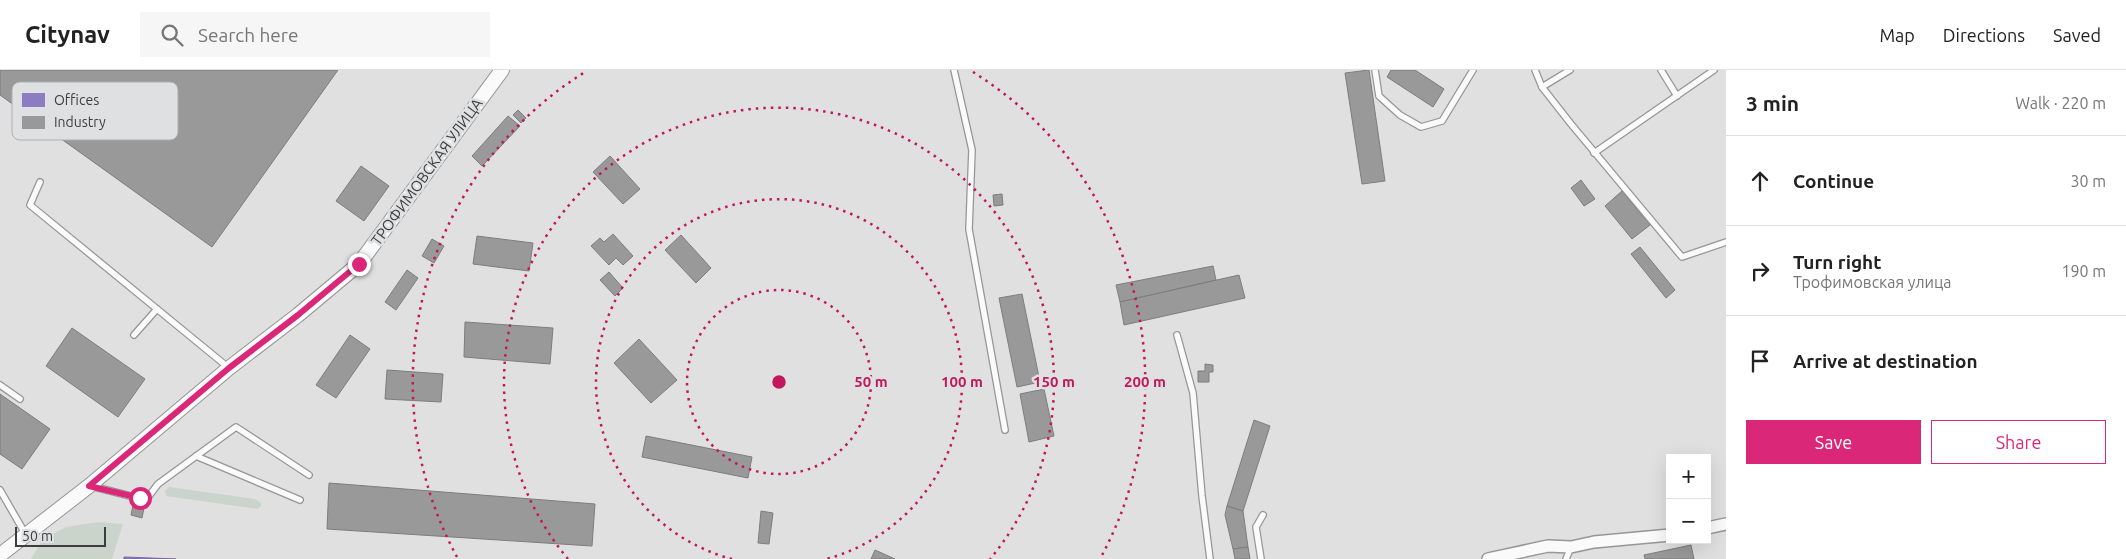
<!DOCTYPE html>
<meta charset="utf-8">
<style>
:root{--surface:#fff;--page:#f6f6f6;--text:#222;--muted:#767676;--line:#e0e0e0;--accent:#db2777}
body{margin:0;font-family:Ubuntu,sans-serif;background:var(--page);color:var(--text)}
.controls{position:absolute;right:15px;bottom:15px;display:grid;overflow:hidden;border-radius:0px;box-shadow:0 5px 20px #0002}
.controls button{width:45px;height:45px;display:grid;place-items:center;padding:0;border:0;border-bottom:1px solid var(--line);background:var(--surface);color:var(--text);font:25px sans-serif}
.scale{position:absolute;left:15px;bottom:12px;width:91px;box-sizing:border-box;padding-left:5px;border:2px solid #3c3d3e;border-top:0;font-size:14px;line-height:18px;white-space:nowrap;color:#3c3d3e;-webkit-text-stroke:4px #dfe0e2;paint-order:stroke}
.stop{position:absolute;width:15px;height:15px;margin:-11px;border:4px solid #db2777;border-radius:50%;background:#fff}
.stop.end{background:#db2777;border-color:#fff;box-shadow:0 1px 5px #0008}
.list{margin:0;padding:0;list-style:none}
h2{display:flex;justify-content:space-between;align-items:center;height:65px;margin:0;padding:0 20px;font-size:21px}
h2 small{font-size:16px;font-weight:400;color:var(--muted)}
.list li{display:grid;grid-template-columns:32px 1fr auto;gap:15px;align-items:center;box-sizing:border-box;height:90px;padding:0 20px;border-top:1px solid var(--line)}
.list b{display:block;font-size:19px;white-space:nowrap}
.list p{margin:0;font-size:16px;white-space:nowrap;color:var(--muted)}
.list em{font-size:16px;font-style:normal;color:var(--muted)}
.actions{display:flex;gap:10px;padding:15px 20px}
.actions a{flex:1;padding:11px 0;border:1px solid var(--accent);border-radius:0px;text-align:center;font-size:18px;color:var(--accent)}
.actions .main{background:var(--accent);color:#fff}
.icon{flex:none;width:28px;height:28px;fill:none;stroke:currentColor;stroke-width:2;stroke-linecap:round;stroke-linejoin:round}
.map{position:relative;flex:none;width:1726px;height:489px;overflow:hidden}
header{display:flex;align-items:center;gap:30px;box-sizing:border-box;height:70px;padding:0 25px;background:var(--surface);border-bottom:1px solid var(--line)}
header strong{font-size:24px}
nav{display:flex;gap:28px;margin-inline-start:auto;font-size:18px}
.search{width:350px;height:45px;background:var(--page);display:flex;align-items:center;gap:12px;box-sizing:border-box;padding:0 18px;border-radius:0px;color:var(--muted);font-size:19px}
main{display:flex}
aside{flex:1;background:var(--surface)}
.map>svg:first-child{display:block}
</style>
<header>
<strong>Citynav</strong>
<div class="search"><svg class="icon" aria-label="search" viewBox="0 0 24 24"><circle cx="10" cy="10" r="6"/><path d="M15 15l6 6"/></svg>Search here</div>
<nav><a>Map</a><a>Directions</a><a>Saved</a></nav>
</header>
<main>
<div class="map">
<svg width="1726" height="489" viewBox="0 0 1726 489">
<rect width="100%" height="100%" fill="#e0e0e1"/>
<g fill="#cbd4cb">
<path d="M169 417 255 429 261 433V436L258 439 166 426 165 421Z"/>
<path d="M98 452 123 454 112 489H31L43 469 66 457Z"/>
</g>
<path fill="#8e7cc3" stroke="#75699b" d="M124 487 176 489H124Z"/>
<g fill="#999" stroke="#7d7d7e">
<path d="M0 0H338L212 177 0 25Z"/>
<path d="M1369 0 1385 111 1362 114 1345 3Z"/>
<path d="M1391 0H1415L1444 19 1433 37 1387 7Z"/>
<path d="M518 40 526 48 521 53 513 45Z"/>
<path d="M508 46 520 56 482 96 472 86Z"/>
<path d="M610 86 640 119 623 134 593 102Z"/>
<path d="M361 96 389 116 364 151 336 131Z"/>
<path d="M1581 110 1595 129 1584 136 1571 118Z"/>
<path d="M1622 121 1650 155 1632 169 1605 136Z"/>
<path d="M1002 124 1003 135 994 136 993 125Z"/>
<path d="M613 164 633 186 623 195 616 188 609 195 591 176 600 168 604 172Z"/>
<path d="M681 165 711 198 696 213 665 180Z"/>
<path d="M477 166 533 173 529 201 473 194Z"/>
<path d="M432 169 444 176 434 193 422 186Z"/>
<path d="M1640 177 1675 220 1666 228 1631 184Z"/>
<path d="M1213 196 1216 210 1120 232 1116 215Z"/>
<path d="M407 200 418 208 396 240 385 232Z"/>
<path d="M609 202 623 218 615 226 600 210Z"/>
<path d="M1239 205 1245 228 1124 255 1120 232Z"/>
<path d="M1022 224 1040 312 1017 317 999 228Z"/>
<path d="M465 252 553 258 550 294 464 287Z"/>
<path d="M72 258 145 309 118 347 46 296Z"/>
<path d="M350 265 370 279 336 328 316 315Z"/>
<path d="M639 269 677 310 651 333 614 293Z"/>
<path d="M1205 294 1213 295V302H1209V312H1198V301H1205Z"/>
<path d="M387 300 443 304 441 332 385 329Z"/>
<path d="M1044 319 1054 366 1029 372 1020 324Z"/>
<path d="M0 324 50 359 22 399 0 384Z"/>
<path d="M1254 350 1270 356 1243 441 1227 436Z"/>
<path d="M646 366 752 387 748 408 642 387Z"/>
<path d="M329 413 595 434 592 476 327 459Z"/>
<path d="M133 435 144 438 142 448 131 445Z"/>
<path d="M1227 436 1243 441 1248 477 1233 479 1225 445Z"/>
<path d="M761 441 773 443 769 474 758 473Z"/>
<path d="M1691 475 1694 489H1645L1644 485Z"/>
<path d="M1248 477 1250 489H1235L1233 479Z"/>
<path d="M875 480 895 489H871Z"/>
</g>
<g fill="none" stroke-linecap="round" stroke-linejoin="round">
<g stroke="#969697" stroke-width="8">
<g id="service">
<path d="M954 0 972 80 969 159 1005 360"/>
<path d="M1375 0 1379 26 1400 45 1421 57 1442 51 1473 0"/>
<path d="M1535 0 1542 17"/>
<path d="M1570 0 1542 17 1571 54 1682 187 1726 172"/>
<path d="M1661 0 1677 26"/>
<path d="M1594 83 1714 0"/>
<path d="M40 112 30 135 229 298"/>
<path d="M134 265 157 239"/>
<path d="M1177 265 1193 323 1202 426 1210 489"/>
<path d="M0 315 20 329"/>
<path d="M196 386 300 430"/>
<path d="M91 416 146 430 158 414 236 357 309 405"/>
<path d="M0 420 26 465"/>
<path d="M1261 489 1256 457 1263 445"/>
<path d="M1566 489 1571 477"/>
</g>
</g>
<g stroke="#969697" stroke-width="14">
<g id="minor">
<path d="M1707 458 1726 454"/>
<path d="M1488 489 1548 476 1571 477 1594 472 1670 465"/>
</g>
</g>
<g stroke="#969697" stroke-width="16">
<path id="tertiary" d="M0 485 89 416 229 298 298 245 359 194 502 0"/>
</g>
<use href="#service" stroke="#fafafa" stroke-width="5.5"/>
<use href="#minor" stroke="#fafafa" stroke-width="11"/>
<use href="#tertiary" stroke="#fafafa" stroke-width="14"/>
</g>
<g fill="none" stroke-linecap="round" stroke-linejoin="round">
<path stroke="#db2777" stroke-width="6" d="M140 428 89 416 229 298 298 245 359 194"/>
</g>
<g fill="none" stroke="#c2185b" stroke-width="2.5" stroke-dasharray="2.5 5">
<circle cx="779" cy="312" r="92"/>
<path d="M732 489A183 183 0 1 1 826 489"/>
<path d="M568 489A275 275 0 1 1 990 489"/>
<path d="M457 487A366 366 0 0 1 585 2M973 2A366 366 0 0 1 1101 487"/>
</g>
<g text-anchor="middle" stroke-width="5" stroke-linejoin="round" paint-order="stroke">
<g font-size="15" fill="#3c3d3e" stroke="#dfe0e2">
<text transform="translate(427 102) rotate(-54)" y="5">ТРОФИМОВСКАЯ УЛИЦА</text>
</g>
</g>
<rect x="12" y="12" width="166" height="58" rx="8" fill="#dfe0e2" stroke="#aeafb1" stroke-width="1"/>
<rect x="22" y="23" width="23" height="14" fill="#8e7cc3"/>
<rect x="22" y="46" width="23" height="13" fill="#999"/>
<g font-size="14" fill="#3c3d3e">
<text x="54" y="35">Offices</text>
<text x="54" y="57">Industry</text>
</g>
<circle cx="779" cy="312" r="8" fill="#c2185b" stroke="#dfe0e2" stroke-width="2.5"/>
<g font-size="15" text-anchor="middle" font-weight="bold" fill="#c2185b" stroke="#dfe0e2" stroke-width="5" stroke-linejoin="round" paint-order="stroke">
<text x="871" y="317">50 m</text>
<text x="962" y="317">100 m</text>
<text x="1054" y="317">150 m</text>
<text x="1145" y="317">200 m</text>
</g>
</svg>
<div class="controls">
<button>+</button>
<button>−</button>
</div>
<div class="scale">50 m</div>
<div class="stop" style="left:140px;top:428px"></div>
<div class="stop end" style="left:359px;top:194px"></div>
</div>
<aside>
<h2>3 min<small>Walk · 220 m</small></h2>
<ul class="list">
<li><svg class="icon" aria-label="ahead" viewBox="0 0 24 24"><path d="M12 20V5M6 11l6-6 6 6"/></svg><div><b>Continue</b></div><em>30 m</em></li>
<li><svg class="icon" aria-label="right" viewBox="0 0 24 24"><path d="M7 20v-9h11M14 6l5 5-5 5"/></svg><div><b>Turn right</b><p>Трофимовская улица</p></div><em>190 m</em></li>
<li><svg class="icon" aria-label="arrive" viewBox="0 0 24 24"><path d="M6 21V4h12l-3 4 3 4H6"/></svg><div><b>Arrive at destination</b></div></li>
</ul>
<div class="actions"><a class="main">Save</a><a>Share</a></div>
</aside>
</main>
